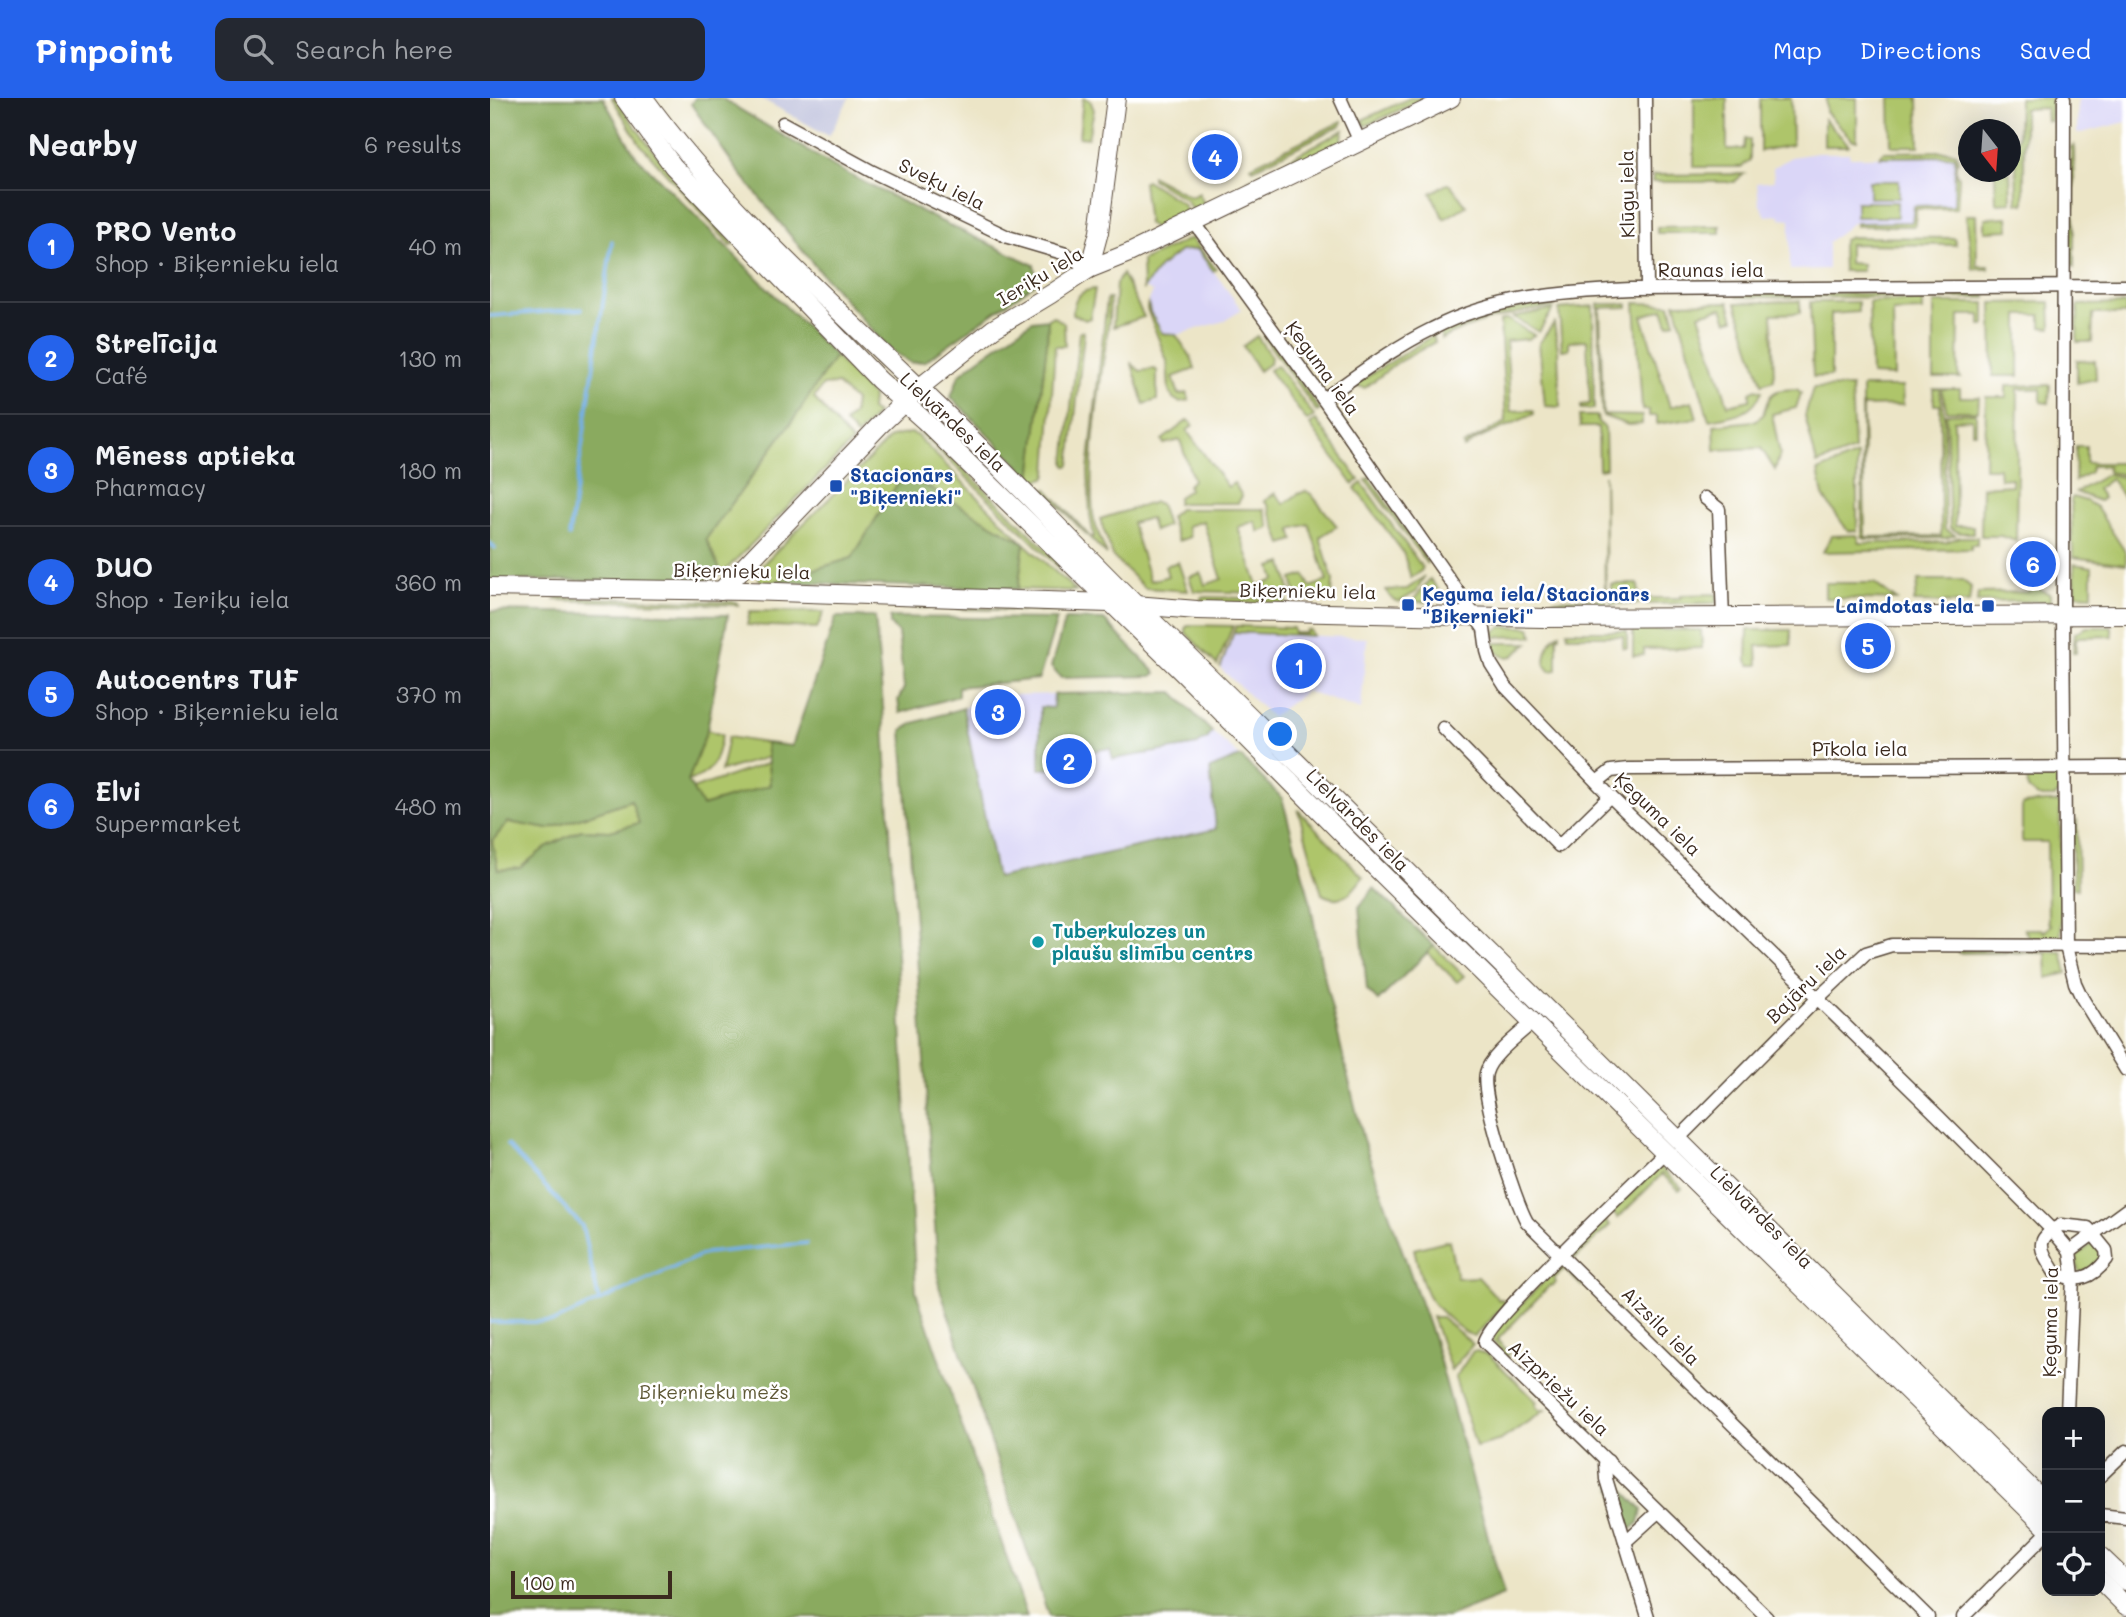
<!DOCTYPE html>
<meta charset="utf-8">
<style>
:root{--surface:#171b24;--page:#242831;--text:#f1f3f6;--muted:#9ea1a6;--line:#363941;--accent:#2563eb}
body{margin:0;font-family:Mali,sans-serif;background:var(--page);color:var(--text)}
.controls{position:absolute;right:21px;bottom:21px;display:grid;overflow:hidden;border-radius:14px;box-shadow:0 7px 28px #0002}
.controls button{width:63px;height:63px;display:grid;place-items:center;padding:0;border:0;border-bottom:2px solid var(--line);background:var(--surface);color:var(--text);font:35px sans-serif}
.compass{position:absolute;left:1468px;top:21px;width:63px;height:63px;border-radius:50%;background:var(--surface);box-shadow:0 7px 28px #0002;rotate:163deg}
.scale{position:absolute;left:21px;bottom:18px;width:161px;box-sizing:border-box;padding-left:7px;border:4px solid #3b2a1e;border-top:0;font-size:19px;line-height:24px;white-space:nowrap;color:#3b2a1e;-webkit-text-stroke:5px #fff;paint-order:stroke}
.you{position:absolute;left:791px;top:637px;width:24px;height:24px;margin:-18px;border:5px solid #fff;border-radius:50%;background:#1a73e8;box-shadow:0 0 0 10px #1a73e833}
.badge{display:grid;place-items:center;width:46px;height:46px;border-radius:50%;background:var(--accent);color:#fff;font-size:23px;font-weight:700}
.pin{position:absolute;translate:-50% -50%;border:4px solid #fff;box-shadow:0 2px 7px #0006}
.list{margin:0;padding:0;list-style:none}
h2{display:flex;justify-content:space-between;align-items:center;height:91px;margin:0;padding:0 28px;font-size:30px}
h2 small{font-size:23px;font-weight:400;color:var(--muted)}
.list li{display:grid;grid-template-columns:46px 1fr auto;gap:21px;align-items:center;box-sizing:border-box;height:112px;padding:0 28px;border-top:2px solid var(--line)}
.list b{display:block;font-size:26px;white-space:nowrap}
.list p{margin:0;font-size:23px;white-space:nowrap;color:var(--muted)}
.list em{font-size:23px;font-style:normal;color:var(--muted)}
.icon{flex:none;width:38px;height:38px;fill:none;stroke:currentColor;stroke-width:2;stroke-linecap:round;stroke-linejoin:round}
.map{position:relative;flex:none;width:1636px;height:1519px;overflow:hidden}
header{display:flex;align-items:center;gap:42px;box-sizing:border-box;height:98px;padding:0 35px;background:var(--accent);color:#fff}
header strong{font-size:33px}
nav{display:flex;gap:38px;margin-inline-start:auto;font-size:24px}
.search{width:490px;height:63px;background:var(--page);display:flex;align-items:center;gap:18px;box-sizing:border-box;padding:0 24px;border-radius:14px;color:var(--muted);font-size:26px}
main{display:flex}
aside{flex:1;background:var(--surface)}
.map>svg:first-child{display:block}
</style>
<header>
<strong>Pinpoint</strong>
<div class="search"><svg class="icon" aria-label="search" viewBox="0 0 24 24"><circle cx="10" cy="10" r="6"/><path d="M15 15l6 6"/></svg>Search here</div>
<nav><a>Map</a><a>Directions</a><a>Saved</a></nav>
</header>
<main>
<aside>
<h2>Nearby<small>6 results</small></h2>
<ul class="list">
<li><span class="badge">1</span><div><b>PRO Vento</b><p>Shop · Biķernieku iela</p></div><em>40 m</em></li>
<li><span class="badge">2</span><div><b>Strelīcija</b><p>Café</p></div><em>130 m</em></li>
<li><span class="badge">3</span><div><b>Mēness aptieka</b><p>Pharmacy</p></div><em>180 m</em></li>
<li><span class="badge">4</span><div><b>DUO</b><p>Shop · Ieriķu iela</p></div><em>360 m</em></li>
<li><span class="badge">5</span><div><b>Autocentrs TUF</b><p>Shop · Biķernieku iela</p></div><em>370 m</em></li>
<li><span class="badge">6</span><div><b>Elvi</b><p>Supermarket</p></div><em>480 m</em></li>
</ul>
</aside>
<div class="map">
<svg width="1636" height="1519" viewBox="0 0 1636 1519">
<rect width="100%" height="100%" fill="#fff"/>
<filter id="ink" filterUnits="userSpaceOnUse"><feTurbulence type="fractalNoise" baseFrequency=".0143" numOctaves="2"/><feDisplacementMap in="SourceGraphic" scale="14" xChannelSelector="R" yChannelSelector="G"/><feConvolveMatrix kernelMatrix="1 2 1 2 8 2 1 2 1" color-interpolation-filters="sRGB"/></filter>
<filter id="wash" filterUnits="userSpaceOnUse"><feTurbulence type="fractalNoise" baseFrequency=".00686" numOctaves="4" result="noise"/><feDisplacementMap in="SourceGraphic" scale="28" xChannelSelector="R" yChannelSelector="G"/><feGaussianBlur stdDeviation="1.57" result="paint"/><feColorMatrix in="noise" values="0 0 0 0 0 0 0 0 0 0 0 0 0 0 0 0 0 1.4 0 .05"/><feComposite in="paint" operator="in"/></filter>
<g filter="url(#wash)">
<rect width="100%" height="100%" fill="#ece5c7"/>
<g fill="#dad6f7">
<path d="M1588 0H1636V24L1587 36Z"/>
<path d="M1327 55H1359L1360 59 1465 58 1464 107 1424 108 1423 124 1362 125 1338 144V171L1300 172V121L1290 120V117L1276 118 1269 105 1267 85 1284 83 1283 70 1301 59Z"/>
<path d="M707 151 752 212 734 223 686 237 672 235 660 214 658 204 663 194 654 190 670 169 690 152Z"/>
<path d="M744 534 877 540 871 612 816 593 782 619 730 570Z"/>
<path d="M683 594 722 634 751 659 814 809 504 791 474 610 486 603 524 597Z"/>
</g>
<path fill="#c0c2dd" d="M270 0H359L339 38Z"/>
<g fill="#aec56a" stroke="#747844" stroke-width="2">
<path d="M122 0H126C161 55 200 98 244 146L241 148 150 46Z"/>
<path d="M593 0 600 2 604 12 598 40 589 39Z"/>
<path d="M920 0H935L875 28 872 22Z"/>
<path d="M1204 0H1237V51H1254L1255 41 1260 42V62L1251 69H1204Z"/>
<path d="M1270 0H1301L1302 47 1270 53Z"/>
<path d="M1336 0H1367V42H1363L1336 14Z"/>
<path d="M1400 0H1428L1429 48H1403L1401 46Z"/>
<path d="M1529 0H1561V23H1557L1556 10 1534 11V106L1527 105 1526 65 1521 54V47L1525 44 1528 38Z"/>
<path d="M1334 21 1359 47 1358 48H1334Z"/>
<path d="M852 23V27L763 71 761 68Z"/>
<path d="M854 32 851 43 767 83 759 82Z"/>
<path d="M1584 47V169L1580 165 1581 49Z"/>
<path d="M1460 53 1466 55 1468 63 1466 65V76L1469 79 1467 110 1426 111 1425 128H1366V125L1422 124 1424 108 1464 107 1465 58 1390 59 1393 54Z"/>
<path d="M1505 74H1520L1521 104 1506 105Z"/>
<path d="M1254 76 1244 84H1162L1163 77Z"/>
<path d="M662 78 701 99 709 95 714 106 702 112 696 102 662 81Z"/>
<path d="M656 82 693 106 697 115 665 130 658 126 653 84Z"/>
<rect x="1379" y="83" width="30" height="17"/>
<path d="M957 86 961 87 976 108 954 121 941 95Z"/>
<rect x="1366" y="104" width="41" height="15"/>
<path d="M1476 117H1486L1487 168H1499V171H1483Z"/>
<path d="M1518 119 1519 132 1495 133V120Z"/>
<path d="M1230 128V135H1167V129Z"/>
<path d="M1361 139 1464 140 1466 147 1359 146V165L1372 166V173H1353L1352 148 1354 142Z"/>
<path d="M701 140 726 171 723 173 707 151 690 153 670 169 653 191 652 163Z"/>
<path d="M632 176 654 219 623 229 626 186Z"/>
<path d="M605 191 600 220 595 222 583 216C583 201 589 192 605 191Z"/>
<path d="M1245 194 1496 197V200L1247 199Z"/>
<path d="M617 201H620L619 222C611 283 597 356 603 416 605 430 612 444 617 457L554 393 557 391 600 439H604L600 418 598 373Z"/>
<path d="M1310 203V215L1282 216 1284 282 1272 286 1246 205Z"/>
<path d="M1433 203V213L1403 214 1404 278 1381 277 1379 204Z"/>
<path d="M658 204 660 214 672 235 686 237 701 259 705 271 683 279 689 297 697 295 699 302 689 304 683 300 679 293 677 263 657 211Z"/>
<path d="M1059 204 1064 208C1024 215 987 222 952 241L950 235C986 219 1020 211 1059 204Z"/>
<path d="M1239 204 1244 221 1237 223 1232 210 1209 216 1238 307 1260 302V294L1266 291 1272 293C1263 316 1241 318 1219 322L1185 205Z"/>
<path d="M1368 204V214L1341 216V278L1323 279 1320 204Z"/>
<path d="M1560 204 1561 230 1551 229V217H1529V278H1503L1502 205Z"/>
<path d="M1145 205 1180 206 1185 224 1178 226 1173 211 1152 218 1180 309 1202 303 1207 320 1167 326V318H1159V312L1152 311Z"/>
<path d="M1444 205H1495V227H1490V217H1469L1468 276 1471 280H1444Z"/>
<path d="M1108 206H1138V209L1110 210 1113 317 1152 318V326L1138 327 1113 318 1112 316Z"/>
<path d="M1636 206V216H1603L1602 244H1587L1588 207Z"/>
<path d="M1103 208 1104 311H1091V307L1100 306 1097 242 1079 243V251L1072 252 1069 211Z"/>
<path d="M1063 211 1049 234 1023 219Z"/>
<path d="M563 218 574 225 575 248H565L557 376 555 380 544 383 541 380 557 245 558 221Z"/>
<path d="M1017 221 1044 237 1038 241 1016 243 1021 313 1043 312 1044 316 988 341 974 350 973 347 1016 324 1010 223Z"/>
<path d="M1064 225 1068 252 1070 309 1055 308 1049 245Z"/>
<path d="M592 233 594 235 580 367 577 368 575 366 589 235Z"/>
<path d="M775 235 830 312 827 314 774 239Z"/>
<path d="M767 238 781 259 780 265 769 273 753 248Z"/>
<path d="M942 238 945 244 908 264 875 290 864 287Z"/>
<path d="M345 258 382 298 381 312 387 316 367 338 355 325 363 316 365 303 347 286 333 287 324 300 362 344 232 476 216 441 308 315Z"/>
<path d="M1587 262 1605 263 1606 281 1587 285Z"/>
<path d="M642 266 650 273 665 271 667 273V302L654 306Z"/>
<path d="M787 267 824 318 817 323 779 272Z"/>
<path d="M1560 287 1559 305 1551 304V291H1528L1526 443 1511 438H1491L1492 389 1522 387V380L1510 381 1509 370H1495L1496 299H1516V288Z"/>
<path d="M1361 289 1364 352 1327 366 1315 318 1323 290Z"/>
<path d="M1372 289H1412L1413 307 1373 308 1375 439 1451 438 1450 307H1444L1443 291H1449L1454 314 1455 431 1465 437 1456 440 1375 441 1372 438Z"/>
<path d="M1307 291 1311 295 1306 310 1282 316 1290 356 1285 372 1271 350 1225 352 1224 327 1264 323 1273 317C1280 293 1282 292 1307 291Z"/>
<path d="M1451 291H1470V299H1489L1488 313H1457Z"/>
<path d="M1486 315V334H1482V321L1464 322 1465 428H1483V435H1470L1460 430 1456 316Z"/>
<path d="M1089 318H1107L1108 324 1115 330 1116 370 1109 371 1108 329H1090Z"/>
<path d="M698 322 703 327 697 333 738 389 744 385 752 398 748 405H687L688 399 699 392 698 387 703 382 690 342 674 346 672 342Z"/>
<path d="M826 322 869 382 863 386 820 327Z"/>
<path d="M432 330 592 486 589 489 429 333Z"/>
<path d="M421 335 426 337 534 445 586 493 528 491 534 445 414 376 362 460 283 484 273 485 269 481V470L401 339Z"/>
<path d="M1586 348H1596V365H1636V377L1618 374 1617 368H1601L1600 374 1585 383Z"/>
<path d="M1367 357V433H1358L1333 398 1328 373Z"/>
<path d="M1618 376 1636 380V403L1621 381 1607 391 1613 400 1609 403 1586 394Z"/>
<path d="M1114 377 1116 506H1062V502L1115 500Z"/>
<path d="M879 380 936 460 937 466 876 382Z"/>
<path d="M872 385 932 469V472L921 480 913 454 865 390Z"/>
<path d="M816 393 821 396 847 428 830 439 843 482 842 497 806 496 802 481 815 477 820 489 837 483 819 426 801 431 804 442 792 446 778 407 774 403 785 395 794 406 808 396Z"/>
<path d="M1583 399 1596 403 1606 409 1636 455V466L1583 459 1581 402Z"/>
<path d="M665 404 670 406 677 428 664 433 660 420 642 425 660 483 678 478 675 468 688 464 698 493 655 490 623 459 610 421Z"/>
<path d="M689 411H774L780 430 769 434 765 423 748 429 768 488 785 482 781 469 793 465 801 496 704 493 699 479 711 475 715 487 732 481 713 423 697 428 700 439 688 443 680 419Z"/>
<path d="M1367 437 1370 445 1456 444 1470 439H1487V447H1481V451L1333 454 1341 438Z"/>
<path d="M1584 466 1602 469V497L1586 496Z"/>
<path d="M934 479 926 494 909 504C901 502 900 499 896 492L917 491Z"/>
<path d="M940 481 950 494 942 504H922Z"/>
<path d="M1429 482H1472L1481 489 1479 505 1424 504Z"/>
<path d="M1335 485H1384L1406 502 1335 500Z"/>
<path d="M1121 486H1148L1149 506H1121Z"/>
<path d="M1540 487 1560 496V503L1487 504 1488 495 1539 494Z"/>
<path d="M1227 496V505L1155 506V500H1191V497Z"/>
<path d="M68 499 246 504 248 507 65 502Z"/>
<path d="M713 499 795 501 797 503 796 506 713 504 711 501Z"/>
<path d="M404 507 605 513 607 515 398 509Z"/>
<path d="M260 513 334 514 327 530 257 527Z"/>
<path d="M700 527 743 528 727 567 696 535V529Z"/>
<path d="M746 528 803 530 804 535H816V532H820L823 538 744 534 730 570Z"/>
<path d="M1012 529H1037L1041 531 1043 538 1004 539 1005 533Z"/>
<path d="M1597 529H1622V538L1589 539 1586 541V555H1583L1585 535Z"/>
<path d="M1143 532H1211L1212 550 1154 551V557L1143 558Z"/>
<path d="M1258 532H1301V547L1267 548 1268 567H1260L1257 563Z"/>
<path d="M1077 533H1137V550H1133V538H1078Z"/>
<path d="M1070 535V538L1067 539V572L1060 573 1055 567C1055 554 1059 542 1070 535Z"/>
<path d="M1004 545H1038L1023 558 1016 559C1009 556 1004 553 1004 545Z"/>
<path d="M217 632 232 637C225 663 226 674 198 683Z"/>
<path d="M238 639 276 645 278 659 231 673Z"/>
<path d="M788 656 961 825 958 828 785 659Z"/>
<path d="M278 665 281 687 212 708 202 691Z"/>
<path d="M1567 673 1570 678V694L1565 699H1548L1538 691 1537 674Z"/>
<path d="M141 702 150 725 120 733 91 732 56 749 30 770 8 772 2 743 18 724 58 731Z"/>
<path d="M1556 704H1567L1570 707 1571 837 1565 842 1540 841 1534 831H1551L1554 834 1561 827 1558 824 1557 744H1533L1532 742V709L1534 706Z"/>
<path d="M808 712 873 779C862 795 852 807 832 796Z"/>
<path d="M1587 723 1588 791 1583 790 1582 726Z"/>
<path d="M944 848 974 878 967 884 937 854Z"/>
<path d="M1468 852 1572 854 1577 875 1557 880 1556 855H1468Z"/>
<path d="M1169 1068 1192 1090 1189 1092 1172 1076 1128 1120 1122 1114Z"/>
<path d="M1115 1122 1120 1127 1084 1162 1083 1153Z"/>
<path d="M959 1142 967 1180 988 1179 1009 1202 1011 1201 1016 1205 985 1238C974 1237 945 1209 939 1199 931 1186 928 1166 924 1151Z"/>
<path d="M1605 1143 1613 1159 1608 1166 1591 1175 1588 1172 1587 1158Z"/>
<path d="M1072 1165 1094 1186 1092 1188 1074 1171 1064 1181 1066 1184 1062 1188 1060 1187 1007 1242 1019 1255 1016 1260 1001 1241 1002 1236Z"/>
<path d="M942 1219H951L983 1246 961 1272Z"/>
<path d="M986 1253 999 1257 1047 1304 1045 1307 1049 1312H1055L1011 1342 986 1349 965 1280 983 1253Z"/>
</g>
<g fill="#8aaa5e" stroke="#626a3e" stroke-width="2" fill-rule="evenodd">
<path d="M0 0H113L145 57 345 258 308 315 216 441 232 476 218 482 200 483 0 482Z"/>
<path d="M205 0H231L350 72 442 119 544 167 547 184 435 263 421 265 398 250 325 168 245 69 201 6Z"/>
<path d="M558 221 557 245 541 380 461 299 469 277 486 263 542 223Z"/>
<path d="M414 375 534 445 528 491 283 484 362 460Z"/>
<path d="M0 513 238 517 217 632 198 683 212 708 280 687 276 645 302 648 346 519H385L393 608 426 1194 537 1519H0ZM141 702 149 725 120 733 91 732 56 749 30 770 8 772 2 743 18 724 58 731Z"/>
<path d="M400 519 567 521 549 581 468 589V598L410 615 408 602 414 590 408 535 400 526Z"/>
<path d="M575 521 614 522 666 575 662 578 571 580 561 569Z"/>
<path d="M683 594 722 634 717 641 710 644 708 647 623 661 620 650 570 659 571 671H550V609L563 610 564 596Z"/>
<path d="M473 610 507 780 726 731 720 671C729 668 744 660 751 659L792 700 820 802 831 865 873 1042 944 1242 1014 1497 958 1519H559L449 1188 412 632 424 625Z"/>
<path d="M884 790 944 848 888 903 877 892 869 809Z"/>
<path d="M1120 1382 1129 1387 1152 1412 1149 1425 1136 1435Z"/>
</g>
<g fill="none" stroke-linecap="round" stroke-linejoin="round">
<g stroke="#75b0e7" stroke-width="3.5">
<path d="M0 218 92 211"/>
<path d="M79 438 122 143"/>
<path d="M0 445 5 450"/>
<path d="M17 1047 92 1128 109 1203"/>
<path d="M0 1224H63L216 1155 317 1145"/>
</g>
</g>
</g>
<g filter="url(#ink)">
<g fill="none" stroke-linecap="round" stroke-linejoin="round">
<g stroke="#564637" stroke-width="15">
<g id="street">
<path d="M850 0 870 44"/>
<path d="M1155 0 1157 191"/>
<path d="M1574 0 1573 518 1576 848 1585 885 1592 900 1636 972"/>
<path d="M293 25 383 74 518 139 576 156 599 171"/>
<path d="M704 124 833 301 994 531 997 553 1001 566 1015 588 1120 698 1447 1017 1562 1132 1580 1153 1583 1178 1577 1314"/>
<path d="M833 301C868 277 903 250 942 231 1003 199 1074 194 1141 191L1636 188"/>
<path d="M1215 400 1229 411 1233 521"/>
<path d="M953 630 1069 748 1120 698"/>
<path d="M1107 684 1121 673 1139 671 1636 669"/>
<path d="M1043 924C1030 936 1000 958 996 975 990 996 1025 1103 1037 1124L1438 1519"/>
<path d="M1188 1041 1328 900 1376 855 1402 847 1636 848"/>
<path d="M1176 1053C1151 1078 995 1224 995 1244L1277 1519"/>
<path d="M1571 1127 1598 1130 1616 1152 1617 1161C1602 1181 1588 1185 1565 1175 1551 1152 1542 1142 1571 1127Z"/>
<path d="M1580 1153 1636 1112"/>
<path d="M1118 1363 1115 1366 1116 1381 1158 1519"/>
<path d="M1610 1378 1636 1353"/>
<path d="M1610 1417 1636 1420"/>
<path d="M1135 1444 1168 1414"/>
<path d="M1473 1519 1557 1435"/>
</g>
</g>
<g stroke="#564637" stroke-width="20">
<g id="secondary">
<path d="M134 0 183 68 389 282 436 324 694 576 886 770 1557 1430"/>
<path d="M154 0C238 116 348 210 450 310 517 375 581 443 647 508 953 805 1252 1108 1557 1406"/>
<path d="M599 171 609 134 626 0"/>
<path d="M0 489 256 493 620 505 707 512 1053 520 1636 517"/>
<path d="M231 493 389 328 429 290 503 231 561 196 599 171 639 155 961 0"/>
<path d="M1610 1458 1636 1483"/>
<path d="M1610 1482 1636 1508"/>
</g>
</g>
<use href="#street" stroke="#fff" stroke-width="12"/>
<use href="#secondary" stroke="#fff" stroke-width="18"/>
</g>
</g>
<g fill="#1a4fb4" stroke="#fff" stroke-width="2.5">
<rect x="339" y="381" width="14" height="14" rx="3.5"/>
<rect x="911" y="500" width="14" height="14" rx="3.5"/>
<rect x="1491" y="501" width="14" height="14" rx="3.5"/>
</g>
<circle fill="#0f9aa8" stroke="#fff" stroke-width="2.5" cx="548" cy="844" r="7"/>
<g text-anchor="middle" stroke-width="5" stroke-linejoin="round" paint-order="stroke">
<g font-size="19" fill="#3b2a1e" stroke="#fff">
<text transform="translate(452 86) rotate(26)" y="7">Sveķu iela</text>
<text transform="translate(1137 96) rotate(-91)" y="7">Klūgu iela</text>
<text x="1221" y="179">Raunas iela</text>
<text transform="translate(550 178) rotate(-31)" y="7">Ieriķu iela</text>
<text transform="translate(833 270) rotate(54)" y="7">Ķeguma iela</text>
<text transform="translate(463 324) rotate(43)" y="7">Lielvārdes iela</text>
<text transform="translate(252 473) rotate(1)" y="7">Biķernieku iela</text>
<text transform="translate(818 493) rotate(1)" y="7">Biķernieku iela</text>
<text x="1370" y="658">Pīkola iela</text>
<text transform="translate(1168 716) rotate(44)" y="7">Ķeguma iela</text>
<text transform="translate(868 722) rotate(45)" y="7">Lielvārdes iela</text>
<text transform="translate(1316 886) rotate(-44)" y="7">Bajāru iela</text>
<text transform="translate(1272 1119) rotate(45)" y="7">Lielvārdes iela</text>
<text transform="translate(1560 1224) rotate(-89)" y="7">Ķeguma iela</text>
<text transform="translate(1171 1228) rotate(45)" y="7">Aizsila iela</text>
<text transform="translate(1069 1290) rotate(43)" y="7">Aizpriežu iela</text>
</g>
<g font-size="19" font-weight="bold" fill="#164399" stroke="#fff" text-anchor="start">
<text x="360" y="384">Stacionārs<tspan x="360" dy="22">"Biķernieki"</tspan></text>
<text x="932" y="503">Ķeguma iela/Stacionārs<tspan x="932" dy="22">"Biķernieki"</tspan></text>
<text x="1484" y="515" text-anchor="end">Laimdotas iela</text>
</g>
<g font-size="19" font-weight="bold" fill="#0d838f" stroke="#fff" text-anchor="start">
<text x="562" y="840">Tuberkulozes un<tspan x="562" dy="22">plaušu slimību centrs</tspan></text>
</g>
<g font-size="19" fill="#5e5835" stroke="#fff">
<text x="224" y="1301">Biķernieku mežs</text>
</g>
</g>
</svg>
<div class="controls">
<button>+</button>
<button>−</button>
<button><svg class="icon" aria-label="locate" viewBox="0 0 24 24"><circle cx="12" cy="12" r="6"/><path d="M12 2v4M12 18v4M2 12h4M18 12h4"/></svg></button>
</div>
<svg class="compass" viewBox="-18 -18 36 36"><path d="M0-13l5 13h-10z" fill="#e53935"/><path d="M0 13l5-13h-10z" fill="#9ea1a6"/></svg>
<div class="scale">100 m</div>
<div class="you"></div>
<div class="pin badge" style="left:809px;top:568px">1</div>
<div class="pin badge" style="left:579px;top:663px">2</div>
<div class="pin badge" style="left:508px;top:614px">3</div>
<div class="pin badge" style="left:725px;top:59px">4</div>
<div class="pin badge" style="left:1378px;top:548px">5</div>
<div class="pin badge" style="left:1543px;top:466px">6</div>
</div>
</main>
